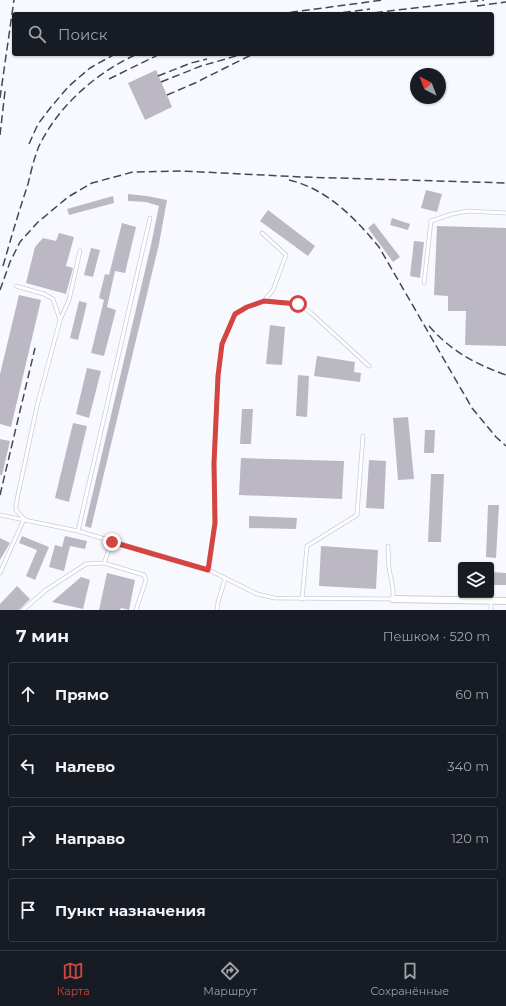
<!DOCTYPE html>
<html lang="ru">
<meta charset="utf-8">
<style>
:root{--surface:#171b24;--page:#20242c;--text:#f1f3f6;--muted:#9ea1a6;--line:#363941;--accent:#d44542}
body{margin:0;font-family:Montserrat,sans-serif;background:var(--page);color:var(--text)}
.controls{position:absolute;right:12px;bottom:12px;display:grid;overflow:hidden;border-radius:4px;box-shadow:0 1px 3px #0004}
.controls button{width:36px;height:36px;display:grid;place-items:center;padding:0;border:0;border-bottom:1px solid var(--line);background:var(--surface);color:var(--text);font:20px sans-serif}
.compass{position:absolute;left:410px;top:68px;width:36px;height:36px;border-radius:50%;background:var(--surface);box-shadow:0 1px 3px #0004;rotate:318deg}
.stop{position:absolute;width:12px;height:12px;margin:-9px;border:3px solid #d44542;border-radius:50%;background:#fff}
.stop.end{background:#d44542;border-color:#fff;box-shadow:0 1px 4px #0008}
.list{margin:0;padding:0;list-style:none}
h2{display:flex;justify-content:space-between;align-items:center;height:52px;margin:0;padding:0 16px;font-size:17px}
h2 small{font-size:13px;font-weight:400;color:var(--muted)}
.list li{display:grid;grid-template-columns:26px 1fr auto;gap:12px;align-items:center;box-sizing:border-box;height:64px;margin:0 8px 8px;padding:0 8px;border:1px solid var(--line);border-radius:4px}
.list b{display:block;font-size:15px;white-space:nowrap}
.list em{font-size:13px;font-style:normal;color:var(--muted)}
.icon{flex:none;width:22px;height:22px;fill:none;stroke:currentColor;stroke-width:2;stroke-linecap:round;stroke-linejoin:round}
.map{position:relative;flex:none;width:506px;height:610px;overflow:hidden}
.search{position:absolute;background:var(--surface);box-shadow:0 1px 3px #0004;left:12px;right:12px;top:12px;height:44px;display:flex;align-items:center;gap:10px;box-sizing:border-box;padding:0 14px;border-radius:4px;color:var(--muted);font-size:15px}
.sheet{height:340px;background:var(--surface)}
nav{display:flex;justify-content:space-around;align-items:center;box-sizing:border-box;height:56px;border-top:1px solid var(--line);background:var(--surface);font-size:11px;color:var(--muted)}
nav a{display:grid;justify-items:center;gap:2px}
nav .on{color:var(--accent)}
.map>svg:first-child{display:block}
</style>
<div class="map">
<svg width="506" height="610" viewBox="0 0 506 610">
<rect width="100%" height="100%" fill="#f8f9fe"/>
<g fill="#bbb8c3">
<path d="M156 70 172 107 145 120 128 83Z"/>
<path d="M426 190 442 194 437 212 421 208Z"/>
<path d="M128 194 147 196 167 200 159 244 91 528 85 526 151 245 159 206 146 202 128 201Z"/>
<path d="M113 196 114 203 69 215 67 209Z"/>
<path d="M268 210 315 246 308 256 260 221Z"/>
<path d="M392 218 410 224 408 230 390 225Z"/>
<path d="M122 223 136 227 125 273 115 271 107 307 116 310 104 356 91 353 104 300 99 298 105 274 109 275Z"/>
<path d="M374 223 400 257 393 262 368 228Z"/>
<path d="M437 226 506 228V346L465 345 466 311H448V296L434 295Z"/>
<path d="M59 233 74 237 66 266 73 268 66 294 26 283 35 247 43 238 56 241Z"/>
<path d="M414 241 424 242 420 278 410 276Z"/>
<path d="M91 248 100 250 93 277 84 275Z"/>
<path d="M19 295 41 300 11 427 0 424V374Z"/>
<path d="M79 301 87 303 78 340 70 338Z"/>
<path d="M270 325 285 327 282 365 266 364Z"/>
<path d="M317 356 355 362 354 372 361 373 360 382 314 376Z"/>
<path d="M87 368 101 371 89 418 76 414Z"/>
<path d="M298 375 309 376 307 417 296 416Z"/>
<path d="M242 409H253L251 444H240Z"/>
<path d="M408 417 414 479 398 480 393 418Z"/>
<path d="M73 423 87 426 69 502 55 498Z"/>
<path d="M425 430H435L434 453H424Z"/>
<path d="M0 439 10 441 2 475H0Z"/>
<path d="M241 458 344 461 342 499 239 495Z"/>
<path d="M369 460 386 461 384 509 366 508Z"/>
<path d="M431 474H444L441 542H428Z"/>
<path d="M488 505H499L496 558 486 557Z"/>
<path d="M249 516 297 518 296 529 249 528Z"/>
<path d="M22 536 49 547 35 580 26 576 37 550 19 543Z"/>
<path d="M65 536 87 541 85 549 70 546 64 571 49 567 55 545 62 547Z"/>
<path d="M0 538 10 543 0 560Z"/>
<path d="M321 546 378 550 376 589 319 586Z"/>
<path d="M491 572 506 573V585H491Z"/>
<path d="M107 573 135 580 129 610 121 608 120 610H99Z"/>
<path d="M81 577 90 580 83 609 52 602Z"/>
<path d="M17 586 30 599 19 610H0V604Z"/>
</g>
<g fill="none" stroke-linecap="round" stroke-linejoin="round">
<g stroke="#cbced9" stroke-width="4.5">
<g id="service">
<path d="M262 233 286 255 273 290 264 301"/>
<path d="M424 283 431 221 452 214 468 211 506 213"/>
<path d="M16 286 44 294 53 299 60 320"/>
<path d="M0 515 78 531 209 570 257 594 275 598 393 599V589L389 568 388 546"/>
<path d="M78 531 150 218"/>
<path d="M104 563 144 575 146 580 136 610"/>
<path d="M209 570 215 523 214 463 218 376 222 344 235 314 247 307 264 301 298 304 311 313 369 366"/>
<path d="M0 573 24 519 16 510V504L37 406 60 320 69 300 80 251"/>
<path d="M302 599 307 546 357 515 363 436"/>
<path d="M491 601V610"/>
<path d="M23 610 46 590 86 564 104 563 112 542"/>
<path d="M217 610 218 602 225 579"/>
</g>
</g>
<g stroke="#cbced9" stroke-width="8">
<path id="minor" d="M393 599 506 601"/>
</g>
<use href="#service" stroke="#fff" stroke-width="3"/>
<use href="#minor" stroke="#fff" stroke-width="6"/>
<g stroke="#47484d" stroke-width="1.5" stroke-dasharray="8 4" stroke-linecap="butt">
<path d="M477 6 506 2"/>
<path d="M278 14 383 0"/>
<path d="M331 14 370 9"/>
<path d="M363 14 484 0"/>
<path d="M158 76 191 63 207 59"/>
<path d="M109 79 160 54"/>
<path d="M161 82 201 66 243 54"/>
<path d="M167 95 195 83 253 54"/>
<path d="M0 98 14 0"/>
<path d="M0 135 5 91"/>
<path d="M29 144 38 124 51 107 69 86 90 68 115 54"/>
<path d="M289 180C327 189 354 217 379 247L472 408 496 437 506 446"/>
<path d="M3 266C11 238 19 211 28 184 31 172 34 158 39 146 59 105 96 73 137 54"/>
<path d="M0 290 10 262 20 242 37 223 68 197 92 183 133 172 181 171 303 177 506 183"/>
<path d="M429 326C451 351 475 364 506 375"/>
<path d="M0 495 35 348"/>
</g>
</g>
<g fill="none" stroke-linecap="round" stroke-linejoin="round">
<path stroke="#d44542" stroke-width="5" d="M112 542 208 570 215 523 214 463 218 376 222 344 235 314 247 307 264 301 298 304"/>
</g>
</svg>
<div class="controls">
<button><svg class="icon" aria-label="layers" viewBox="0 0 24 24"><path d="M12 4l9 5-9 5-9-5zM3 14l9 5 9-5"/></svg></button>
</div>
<svg class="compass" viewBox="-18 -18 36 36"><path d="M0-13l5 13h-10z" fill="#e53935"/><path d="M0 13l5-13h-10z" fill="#9ea1a6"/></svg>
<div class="stop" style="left:298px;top:304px"></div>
<div class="stop end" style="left:112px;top:542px"></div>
<div class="search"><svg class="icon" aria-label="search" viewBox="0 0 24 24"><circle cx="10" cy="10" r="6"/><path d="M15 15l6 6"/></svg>Поиск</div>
</div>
<section class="sheet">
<h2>7 мин<small>Пешком · 520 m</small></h2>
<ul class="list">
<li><svg class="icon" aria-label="ahead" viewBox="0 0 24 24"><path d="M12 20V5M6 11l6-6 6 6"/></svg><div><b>Прямо</b></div><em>60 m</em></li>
<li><svg class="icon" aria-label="left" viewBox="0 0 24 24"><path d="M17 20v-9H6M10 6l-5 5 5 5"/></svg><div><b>Налево</b></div><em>340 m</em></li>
<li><svg class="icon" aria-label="right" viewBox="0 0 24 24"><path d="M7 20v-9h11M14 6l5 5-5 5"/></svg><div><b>Направо</b></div><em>120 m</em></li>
<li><svg class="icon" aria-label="arrive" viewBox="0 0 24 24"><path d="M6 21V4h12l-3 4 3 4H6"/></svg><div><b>Пункт назначения</b></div></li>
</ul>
</section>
<nav>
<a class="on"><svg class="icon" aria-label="map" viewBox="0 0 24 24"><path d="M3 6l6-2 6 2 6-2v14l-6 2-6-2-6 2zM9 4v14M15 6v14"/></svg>Карта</a>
<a><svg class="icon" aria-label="directions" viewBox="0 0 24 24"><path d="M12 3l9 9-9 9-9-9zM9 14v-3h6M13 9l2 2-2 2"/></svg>Маршрут</a>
<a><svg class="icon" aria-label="saved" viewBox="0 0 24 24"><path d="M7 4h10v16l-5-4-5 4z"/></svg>Сохранённые</a>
</nav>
